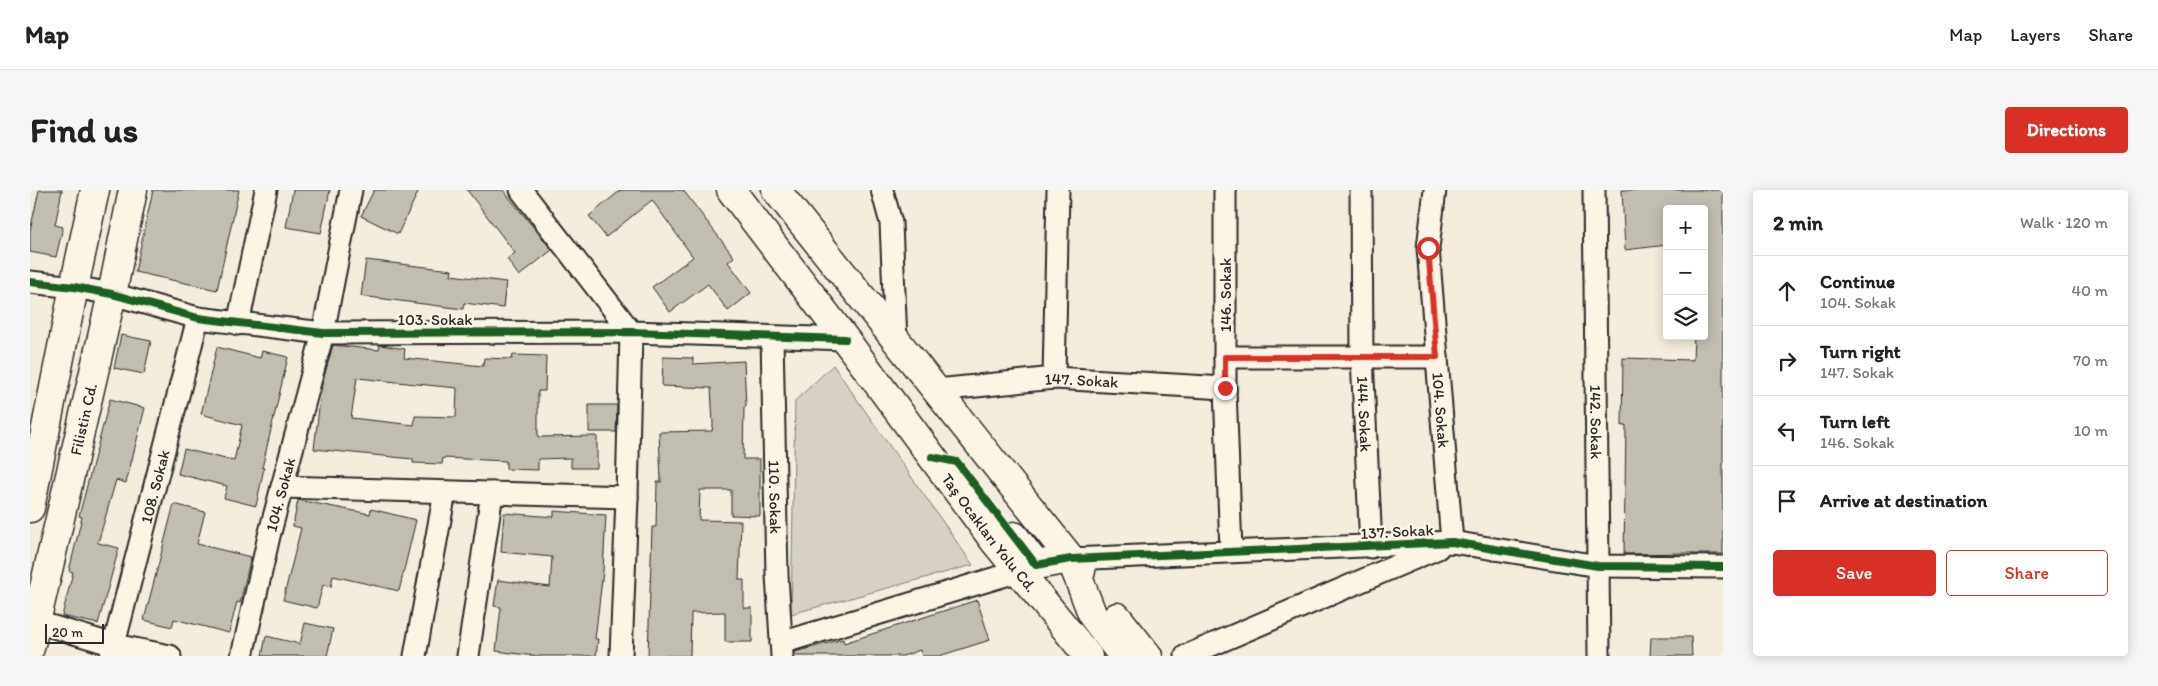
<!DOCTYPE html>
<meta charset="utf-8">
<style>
:root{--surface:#fff;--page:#f6f6f6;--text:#222;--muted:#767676;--line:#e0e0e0;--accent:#d93025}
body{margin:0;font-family:Itim,sans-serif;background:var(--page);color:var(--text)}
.controls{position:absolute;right:15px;top:15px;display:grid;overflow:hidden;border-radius:5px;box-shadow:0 2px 12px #0003}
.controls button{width:45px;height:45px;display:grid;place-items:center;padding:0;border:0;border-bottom:1px solid var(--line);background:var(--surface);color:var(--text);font:25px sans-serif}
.scale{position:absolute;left:15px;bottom:12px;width:59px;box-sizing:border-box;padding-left:5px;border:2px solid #2b2b2b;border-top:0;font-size:14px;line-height:18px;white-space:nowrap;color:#2b2b2b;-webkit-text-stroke:4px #fcf5e5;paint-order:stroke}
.stop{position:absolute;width:15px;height:15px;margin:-11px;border:4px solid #d93025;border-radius:50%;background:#fff}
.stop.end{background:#d93025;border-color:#fff;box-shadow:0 1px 5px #0008}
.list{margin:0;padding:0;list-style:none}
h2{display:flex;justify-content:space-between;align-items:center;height:65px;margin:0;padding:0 20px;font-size:21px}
h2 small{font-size:16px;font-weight:400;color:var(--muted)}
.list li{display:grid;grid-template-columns:32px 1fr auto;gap:15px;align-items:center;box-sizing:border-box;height:70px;padding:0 20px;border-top:1px solid var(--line)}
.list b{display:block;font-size:19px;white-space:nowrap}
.list p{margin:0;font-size:16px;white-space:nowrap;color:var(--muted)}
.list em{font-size:16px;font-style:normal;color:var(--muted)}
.actions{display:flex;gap:10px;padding:15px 20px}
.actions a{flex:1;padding:11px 0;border:1px solid var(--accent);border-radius:5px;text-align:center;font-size:18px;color:var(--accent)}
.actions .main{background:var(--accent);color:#fff}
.icon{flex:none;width:28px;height:28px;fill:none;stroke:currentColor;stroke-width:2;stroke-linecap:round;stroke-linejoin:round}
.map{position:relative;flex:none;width:1693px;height:466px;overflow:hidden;border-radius:5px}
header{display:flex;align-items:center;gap:30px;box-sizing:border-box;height:70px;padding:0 25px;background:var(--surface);border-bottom:1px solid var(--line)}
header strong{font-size:24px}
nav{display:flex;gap:28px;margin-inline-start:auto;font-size:18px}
.intro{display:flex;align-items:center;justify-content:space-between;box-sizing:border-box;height:120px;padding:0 30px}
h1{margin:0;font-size:35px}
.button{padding:12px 22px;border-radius:5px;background:var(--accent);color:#fff;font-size:18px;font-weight:700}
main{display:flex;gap:30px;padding:0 30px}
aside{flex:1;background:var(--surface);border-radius:5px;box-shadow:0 2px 12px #0003}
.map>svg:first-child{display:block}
</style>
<header>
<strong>Map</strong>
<nav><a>Map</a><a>Layers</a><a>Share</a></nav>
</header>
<div class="intro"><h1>Find us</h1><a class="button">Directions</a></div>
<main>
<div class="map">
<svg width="1693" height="466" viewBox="0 0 1693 466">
<rect width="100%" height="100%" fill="#f4edde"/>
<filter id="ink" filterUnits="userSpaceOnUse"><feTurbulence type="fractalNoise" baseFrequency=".02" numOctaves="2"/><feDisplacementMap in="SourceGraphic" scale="10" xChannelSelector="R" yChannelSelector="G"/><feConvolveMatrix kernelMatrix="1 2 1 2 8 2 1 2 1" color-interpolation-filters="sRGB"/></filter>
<g filter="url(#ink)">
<path fill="#d6d1c4" stroke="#807e78" d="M803 175 943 375 761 424 765 211Z"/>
<g fill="#c2bdb1" stroke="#2b2b2b" fill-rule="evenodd">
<path d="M9 0H32L25 35 33 37 26 67 0 62V41Z"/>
<path d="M123 0H209L187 100 105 82Z"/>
<path d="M263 0H300L291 43 256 37Z"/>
<path d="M344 0H389L368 44 331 26Z"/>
<path d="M437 0H473L522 60 489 86 477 69 485 63Z"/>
<path d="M591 0H653L704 67 698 72 721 103 698 121 678 94 640 122 622 97 663 67 622 10 576 47 559 26Z"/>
<path d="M1592 0H1693V364H1662V363L1594 364 1596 235 1592 236 1593 168 1663 170 1664 146H1674V19H1637V55L1595 60Z"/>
<path d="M336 70 422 80 421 85 476 92 473 118 434 113 433 119 331 106Z"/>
<path d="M91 145 121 151 114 184 84 178Z"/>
<path d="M303 155 349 160 350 155 375 159 374 168 453 176 454 168 482 169 483 165 516 166 515 201H508V247L567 246V278H541V268L508 269V280L476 279V271L413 268 412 274 383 273V269L284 259 292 194ZM327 188 427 198 426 227 385 226 384 235 321 228Z"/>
<path d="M187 157 230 168 232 161 258 167 232 278H234L226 316 194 308 197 296 148 284 154 259 204 271 212 235 171 224Z"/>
<path d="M633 167 663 168V174L714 171 716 217H714L713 269H730V326L701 325V300H670L669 330 711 331 709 390H714V418H722V452H695V422L661 423 660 466H618L622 337H626L627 292H631L629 242 682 241 683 235 681 198 632 196Z"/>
<path d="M80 209 115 218 96 293 86 290 68 353 89 358 68 434 32 426 43 382 39 381 52 327 49 326Z"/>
<path d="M559 215H587L586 242H559Z"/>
<path d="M268 310 340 324 341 319 386 330 369 401 303 386 301 397 293 395 287 418 253 410 271 338 263 336Z"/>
<path d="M144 314 175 322 167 354 221 367 210 413 207 412 199 443 144 429 142 437 114 430Z"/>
<path d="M524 321 576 325 573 381 565 449H568L566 466H505L466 461 471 417 464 416 468 390 520 397 522 367 471 362 474 323 524 327Z"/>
<path d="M947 410 960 450 909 466H892L890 460 873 466H765V462L813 449 814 453Z"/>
<path d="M275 433 303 439 297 466H232L236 446 270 454Z"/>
<path d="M1621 447H1661L1662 466H1620Z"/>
</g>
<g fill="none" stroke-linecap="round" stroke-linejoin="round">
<g stroke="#2b2b2b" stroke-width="25">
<g id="street">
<path d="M491 0 601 142 597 307 591 466"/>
<path d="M852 0 861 33 866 151"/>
<path d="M1195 0V198L1201 361"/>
<path id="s1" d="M1331 0 1332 167 1341 357"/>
<path id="s2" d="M1405 0 1398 58 1422 352"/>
<path id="s3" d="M1564 0 1569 466"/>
<path d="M0 92 44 97 82 104 168 128 293 143 601 142 815 149"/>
<path d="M208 134 236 0"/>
<path id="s4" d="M742 147 747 385 752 466"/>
<path d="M1195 167H1407"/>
<path d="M1024 188 1028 0"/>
<path id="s5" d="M907 200 1024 188 1195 198"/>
<path d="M252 297 597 307"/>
<path d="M1041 369 1422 352 1568 376 1693 377"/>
<path d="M7 432 84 455 140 466"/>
<path d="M751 453 989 381"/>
<path id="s6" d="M81 466 168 128"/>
<path id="s7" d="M212 466 239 346 293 143 321 0"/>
<path d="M385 466 415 302"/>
<path d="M438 466 462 303"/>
<path d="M1156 466 1408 358"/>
</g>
</g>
<g stroke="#2b2b2b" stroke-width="31">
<g id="secondary">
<path id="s8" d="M701 0 815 149 965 352 1058 466"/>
<path d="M746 0 1041 369 1063 426 1093 466"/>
<path d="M0 318 44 97 65 0"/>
<path d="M984 346 1006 375 1041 369 1051 381"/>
<path d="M1087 427 1118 466"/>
<path id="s9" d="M0 458 82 104 103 0"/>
</g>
</g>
<use href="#street" stroke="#fcf5e5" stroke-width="21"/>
<use href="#secondary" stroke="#fcf5e5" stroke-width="28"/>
<g stroke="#fcf5e5" stroke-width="11">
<g id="cycleway">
<path d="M0 92 44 97 82 104 168 128 293 143 601 142 815 149"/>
<path d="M902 267 927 272 1006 375 1041 369 1422 352 1568 376 1693 377"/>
</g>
</g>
<use href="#cycleway" stroke="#1b5e20" stroke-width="8"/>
</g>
</g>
<g fill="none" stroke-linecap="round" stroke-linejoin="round" filter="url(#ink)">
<path stroke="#d93025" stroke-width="6" d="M1195 198V167H1407L1398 58"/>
</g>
<g text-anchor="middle" stroke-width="5" stroke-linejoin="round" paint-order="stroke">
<g font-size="16" fill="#2b2b2b" stroke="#fcf5e5">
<text transform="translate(1195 105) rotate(-90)" y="6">146. Sokak</text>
<text x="405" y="135">103. Sokak</text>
<text dy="6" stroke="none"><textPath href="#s5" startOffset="145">147. Sokak</textPath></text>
<text dy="6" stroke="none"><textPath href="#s2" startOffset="221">104. Sokak</textPath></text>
<text dy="6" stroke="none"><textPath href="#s1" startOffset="224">144. Sokak</textPath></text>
<text dy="6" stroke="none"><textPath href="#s9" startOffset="235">Filistin Cd.</textPath></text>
<text dy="6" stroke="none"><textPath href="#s3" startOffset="232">142. Sokak</textPath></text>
<text dy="6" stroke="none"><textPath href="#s6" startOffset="175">108. Sokak</textPath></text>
<text dy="6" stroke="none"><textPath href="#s7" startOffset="166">104. Sokak</textPath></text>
<text dy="6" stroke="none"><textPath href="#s4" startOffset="160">110. Sokak</textPath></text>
<text transform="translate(1367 341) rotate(-3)" y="6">137. Sokak</text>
<text dy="6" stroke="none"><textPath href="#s8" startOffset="429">Taş Ocakları Yolu Cd.</textPath></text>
</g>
</g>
</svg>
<div class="controls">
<button>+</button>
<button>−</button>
<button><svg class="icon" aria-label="layers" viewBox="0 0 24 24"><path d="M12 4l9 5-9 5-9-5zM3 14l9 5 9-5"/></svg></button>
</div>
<div class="scale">20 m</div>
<div class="stop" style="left:1398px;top:58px"></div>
<div class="stop end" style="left:1195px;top:198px"></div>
</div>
<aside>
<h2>2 min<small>Walk · 120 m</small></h2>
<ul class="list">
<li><svg class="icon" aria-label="ahead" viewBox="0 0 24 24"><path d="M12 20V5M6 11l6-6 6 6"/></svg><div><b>Continue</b><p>104. Sokak</p></div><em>40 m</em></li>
<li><svg class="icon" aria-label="right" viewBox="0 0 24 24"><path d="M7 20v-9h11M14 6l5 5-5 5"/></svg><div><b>Turn right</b><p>147. Sokak</p></div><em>70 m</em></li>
<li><svg class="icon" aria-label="left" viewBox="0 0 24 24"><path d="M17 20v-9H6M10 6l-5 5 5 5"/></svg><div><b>Turn left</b><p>146. Sokak</p></div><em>10 m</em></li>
<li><svg class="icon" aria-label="arrive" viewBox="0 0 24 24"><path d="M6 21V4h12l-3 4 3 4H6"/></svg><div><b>Arrive at destination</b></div></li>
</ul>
<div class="actions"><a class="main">Save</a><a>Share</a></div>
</aside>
</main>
